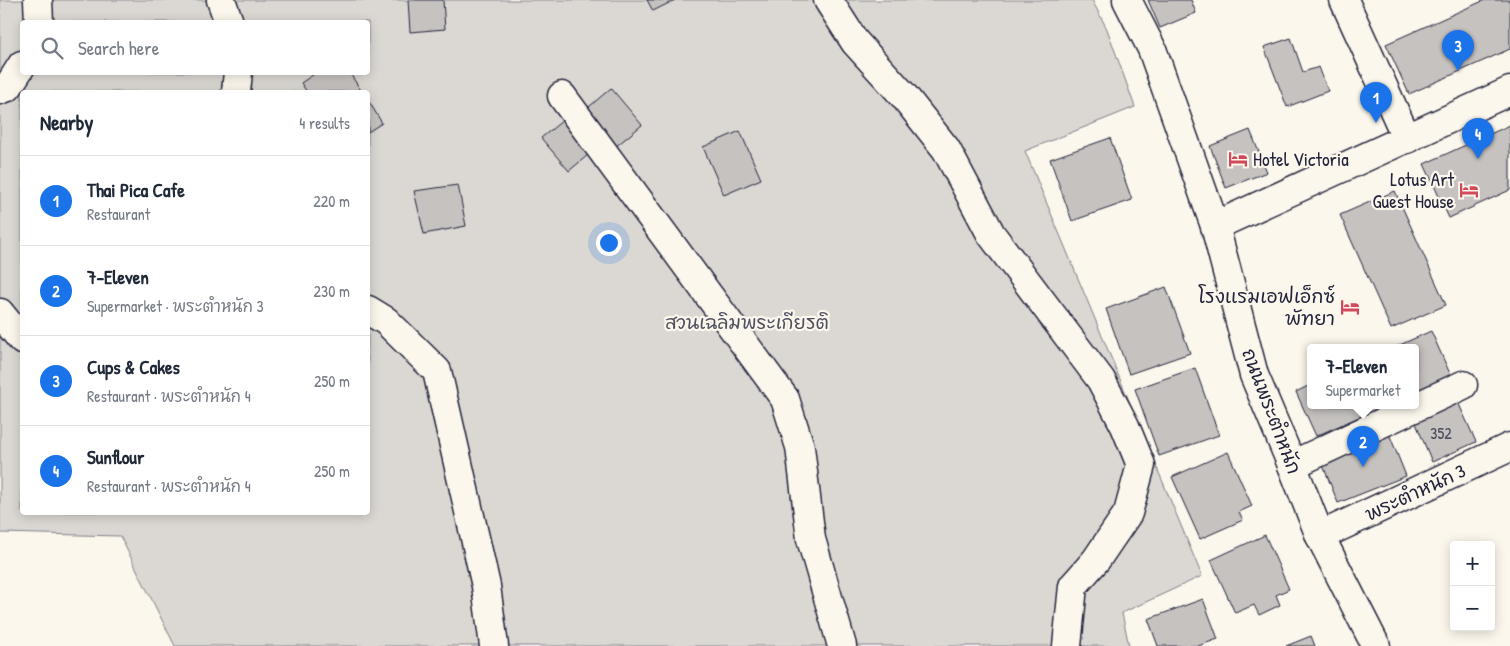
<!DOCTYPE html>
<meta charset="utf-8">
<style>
:root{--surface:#fff;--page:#f6f6f7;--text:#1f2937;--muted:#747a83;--line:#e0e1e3;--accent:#1a73e8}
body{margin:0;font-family:"Patrick Hand","Playpen Sans Thai",sans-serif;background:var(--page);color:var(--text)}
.controls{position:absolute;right:15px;bottom:15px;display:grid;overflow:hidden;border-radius:5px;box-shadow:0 2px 12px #0003}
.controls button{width:45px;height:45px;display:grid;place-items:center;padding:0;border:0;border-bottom:1px solid var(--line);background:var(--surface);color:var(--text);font:25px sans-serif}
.you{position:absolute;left:608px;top:242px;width:18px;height:18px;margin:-12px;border:4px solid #fff;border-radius:50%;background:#1a73e8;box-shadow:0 0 0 8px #1a73e833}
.badge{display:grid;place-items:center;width:32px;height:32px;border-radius:50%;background:var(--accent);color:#fff;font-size:16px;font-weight:700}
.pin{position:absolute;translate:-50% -41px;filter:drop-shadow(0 1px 2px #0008)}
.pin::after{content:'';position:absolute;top:26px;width:18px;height:15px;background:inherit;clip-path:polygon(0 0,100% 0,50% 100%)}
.popup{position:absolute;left:1307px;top:344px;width:112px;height:65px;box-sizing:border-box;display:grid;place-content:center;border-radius:5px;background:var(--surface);filter:drop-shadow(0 1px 4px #0005);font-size:16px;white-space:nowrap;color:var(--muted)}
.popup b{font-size:19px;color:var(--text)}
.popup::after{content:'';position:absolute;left:50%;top:100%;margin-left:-10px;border:10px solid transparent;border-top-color:var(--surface)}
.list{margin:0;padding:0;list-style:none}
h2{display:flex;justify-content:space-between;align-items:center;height:65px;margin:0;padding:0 20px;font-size:21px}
h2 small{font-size:16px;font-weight:400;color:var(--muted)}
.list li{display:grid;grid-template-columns:32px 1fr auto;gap:15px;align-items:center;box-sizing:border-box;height:90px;padding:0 20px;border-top:1px solid var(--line)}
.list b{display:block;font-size:19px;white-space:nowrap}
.list p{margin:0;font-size:16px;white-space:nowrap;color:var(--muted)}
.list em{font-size:16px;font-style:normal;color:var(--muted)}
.icon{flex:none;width:28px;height:28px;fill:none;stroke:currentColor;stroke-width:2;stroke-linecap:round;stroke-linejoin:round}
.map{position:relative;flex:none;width:1510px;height:646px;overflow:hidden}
.search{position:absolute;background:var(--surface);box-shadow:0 2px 12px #0003;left:20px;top:20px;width:350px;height:55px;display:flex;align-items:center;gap:12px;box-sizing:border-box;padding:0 18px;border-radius:5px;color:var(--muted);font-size:19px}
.panel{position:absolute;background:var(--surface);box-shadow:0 2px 12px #0003;left:20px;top:90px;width:350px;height:425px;border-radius:5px}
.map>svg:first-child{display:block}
</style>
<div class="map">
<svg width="1510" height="646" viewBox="0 0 1510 646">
<rect width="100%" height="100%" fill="#fbf7ec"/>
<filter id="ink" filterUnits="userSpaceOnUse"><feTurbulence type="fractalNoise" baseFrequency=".02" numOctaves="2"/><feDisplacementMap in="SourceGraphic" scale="10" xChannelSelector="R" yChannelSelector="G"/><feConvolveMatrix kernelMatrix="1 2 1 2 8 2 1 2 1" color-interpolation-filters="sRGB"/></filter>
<g filter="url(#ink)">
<path fill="#dbd8d3" stroke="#7e7d87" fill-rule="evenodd" d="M0 0H1092L1107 29 1135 107 1025 151 1202 576 1122 613 1129 646H175L120 536 0 533ZM22 22H368V72H22ZM22 92H368V512H22Z"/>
<g fill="#c6c2c0" stroke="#22223b">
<path d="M408 0H443L445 29 410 32Z"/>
<path d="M647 0H675L653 11Z"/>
<path d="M1148 0H1191L1196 13 1160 28Z"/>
<path d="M1485 0H1510V49L1409 94 1386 44Z"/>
<path d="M1291 38 1303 72 1319 67 1328 91 1287 107 1264 47Z"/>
<path d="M317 72H349L362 92H307L301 83Z"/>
<path d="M611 88 642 125 614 148 583 112Z"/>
<path d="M368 100 382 123 368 132Z"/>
<path d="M568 116 595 149 569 171 541 138Z"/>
<path d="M1510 125V190L1449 218 1424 164Z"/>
<path d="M1250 130 1267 172 1226 188 1210 146Z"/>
<path d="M740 131 761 179 724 195 703 147Z"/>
<path d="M1110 138 1132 200 1072 221 1050 159Z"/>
<path d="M458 185 466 226 424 234 414 191Z"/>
<path d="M1395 191 1446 305 1391 329 1340 215Z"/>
<path d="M1166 287 1190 353 1129 374 1106 309Z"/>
<path d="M1431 331 1451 376 1416 391V348H1393Z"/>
<path d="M1195 368 1219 435 1159 456 1135 389Z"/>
<path d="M1310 385V406H1384L1316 436 1296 392Z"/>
<path d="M1458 402 1476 442 1432 462 1415 421Z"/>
<path d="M1388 431 1406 476 1338 503 1320 458Z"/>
<path d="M1228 452 1252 506 1239 512 1243 520 1200 539 1172 477Z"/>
<path d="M1265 535 1289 589 1276 595 1280 605 1259 615 1254 605 1235 613 1211 560Z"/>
<path d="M1203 599 1218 639 1198 646H1158L1148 619Z"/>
<path d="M1311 636 1315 646H1286Z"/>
</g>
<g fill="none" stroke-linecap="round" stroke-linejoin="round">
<g stroke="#22223b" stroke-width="31">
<g id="minor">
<path d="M38 0 39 22"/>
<path d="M221 0 229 22"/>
<path d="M828 0 855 42 904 96 946 149 991 234 1101 380 1125 426 1141 465 1128 513 1096 560 1073 586 1067 646"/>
<path d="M1127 0 1152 49 1215 226 1254 375 1292 465 1320 536 1376 646"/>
<path d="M1344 0 1407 139"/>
<path d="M0 90 8 87 22 65"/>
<path d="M236 92 238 72"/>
<path d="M562 96 785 399 800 447 811 539 842 646"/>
<path d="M1215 226 1510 91"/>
<path d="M368 310 386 321 437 371 486 586 494 646"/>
<path d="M0 313 22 340"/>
<path d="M1292 465 1463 385"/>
<path d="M1320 536 1510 447"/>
</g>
</g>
<use href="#minor" stroke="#fbf7ec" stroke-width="28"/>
</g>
</g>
<defs>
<g id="hotel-bare" transform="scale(1.5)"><path d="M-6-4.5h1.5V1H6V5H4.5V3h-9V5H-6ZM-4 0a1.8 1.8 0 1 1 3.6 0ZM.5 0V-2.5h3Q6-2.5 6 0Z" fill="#d1495b" stroke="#fbf7ec" stroke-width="2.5" paint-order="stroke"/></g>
</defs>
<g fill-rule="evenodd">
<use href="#hotel-bare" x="1238" y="159"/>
<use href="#hotel-bare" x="1469" y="190"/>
<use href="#hotel-bare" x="1350" y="307"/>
</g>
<g text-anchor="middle" stroke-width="4.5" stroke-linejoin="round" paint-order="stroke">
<g font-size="16" fill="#4b4a5c">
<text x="1441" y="439">352</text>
</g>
<g font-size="19" fill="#22223b" stroke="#fbf7ec" text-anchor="end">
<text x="1253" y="166" text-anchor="start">Hotel Victoria</text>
<text x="1454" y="186">Lotus Art<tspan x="1454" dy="22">Guest House</tspan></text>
<text x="1335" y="303">โรงแรมเอฟเอ็กซ์<tspan x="1335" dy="22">พัทยา</tspan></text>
</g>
<g font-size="19" fill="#505061" stroke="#fbf7ec">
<text x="747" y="329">สวนเฉลิมพระเกียรติ</text>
</g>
<g font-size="19" fill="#22223b" stroke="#fbf7ec">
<text transform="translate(1272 411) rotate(69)" y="7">ถนนพระตำหนัก</text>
<text transform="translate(1415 492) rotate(-25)" y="7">พระตำหนัก 3</text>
</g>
</g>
</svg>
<div class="controls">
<button>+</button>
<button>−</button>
</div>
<div class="you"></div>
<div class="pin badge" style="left:1376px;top:123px">1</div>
<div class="pin badge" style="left:1363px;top:467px">2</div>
<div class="popup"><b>7-Eleven</b>Supermarket</div>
<div class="pin badge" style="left:1458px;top:71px">3</div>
<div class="pin badge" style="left:1478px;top:159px">4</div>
<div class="search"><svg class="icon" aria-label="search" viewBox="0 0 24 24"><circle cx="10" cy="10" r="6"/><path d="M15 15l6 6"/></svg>Search here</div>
<section class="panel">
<h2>Nearby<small>4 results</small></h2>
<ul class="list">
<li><span class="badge">1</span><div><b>Thai Pica Cafe</b><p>Restaurant</p></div><em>220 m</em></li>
<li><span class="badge">2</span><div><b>7-Eleven</b><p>Supermarket · พระตำหนัก 3</p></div><em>230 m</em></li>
<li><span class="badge">3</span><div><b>Cups &amp; Cakes</b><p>Restaurant · พระตำหนัก 4</p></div><em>250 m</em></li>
<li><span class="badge">4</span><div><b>Sunflour</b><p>Restaurant · พระตำหนัก 4</p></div><em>250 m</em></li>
</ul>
</section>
</div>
